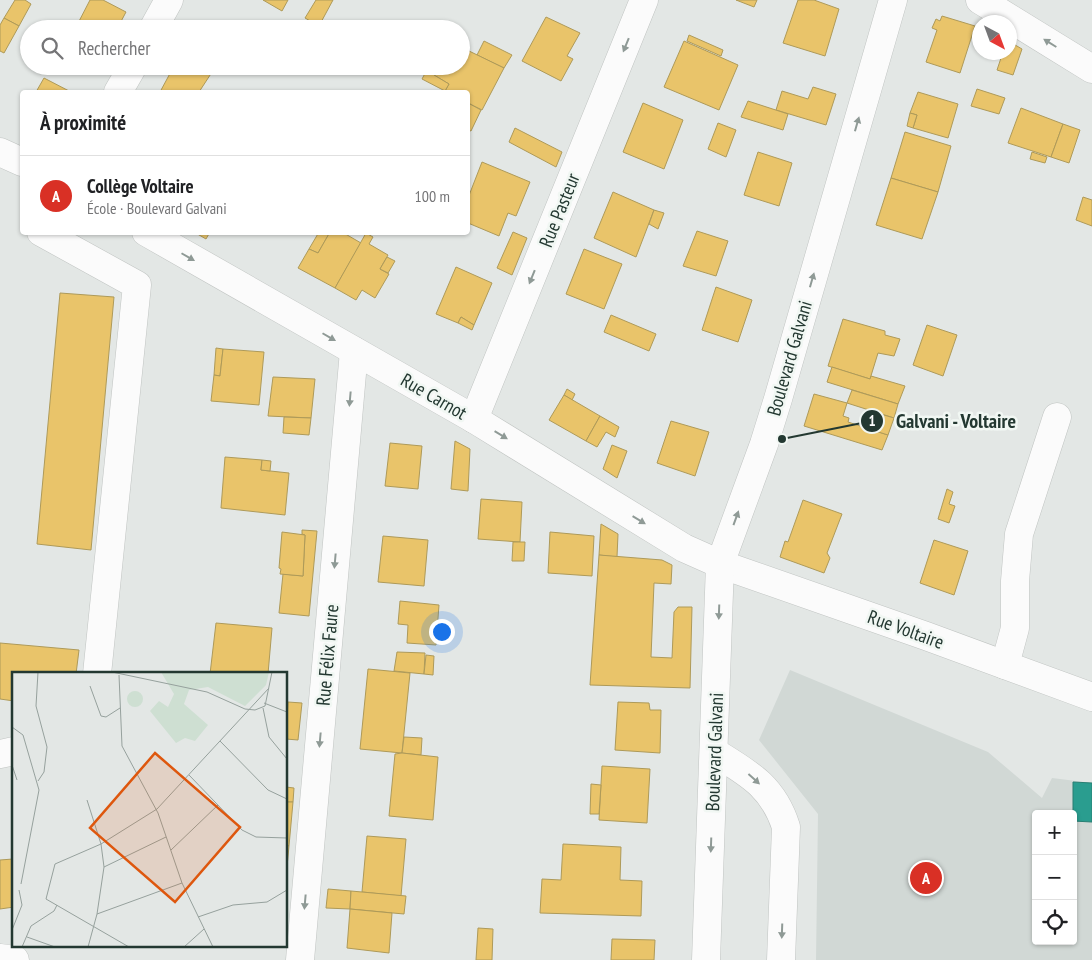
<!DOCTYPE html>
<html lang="fr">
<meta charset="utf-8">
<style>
:root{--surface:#fff;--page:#f2f2f2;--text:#202124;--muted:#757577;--line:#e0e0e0;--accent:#d93025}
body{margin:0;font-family:"PT Sans Narrow",sans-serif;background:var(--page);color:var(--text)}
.controls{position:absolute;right:15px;bottom:15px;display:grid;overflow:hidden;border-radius:5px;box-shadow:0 1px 4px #0004}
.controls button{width:45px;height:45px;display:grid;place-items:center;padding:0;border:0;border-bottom:1px solid var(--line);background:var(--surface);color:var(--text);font:25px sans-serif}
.compass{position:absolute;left:972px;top:15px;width:45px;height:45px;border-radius:50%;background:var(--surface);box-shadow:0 1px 4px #0004;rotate:139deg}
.you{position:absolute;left:441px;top:631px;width:18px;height:18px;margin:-12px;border:4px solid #fff;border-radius:50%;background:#1a73e8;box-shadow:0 0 0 8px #1a73e833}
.badge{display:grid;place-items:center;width:32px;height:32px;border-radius:50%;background:var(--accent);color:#fff;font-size:16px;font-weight:700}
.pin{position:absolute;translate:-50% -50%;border:2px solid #fff;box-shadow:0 1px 5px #0006}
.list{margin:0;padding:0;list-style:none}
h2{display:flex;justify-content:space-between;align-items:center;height:65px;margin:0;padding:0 20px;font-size:21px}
h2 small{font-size:16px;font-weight:400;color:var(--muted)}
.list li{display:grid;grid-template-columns:32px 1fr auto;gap:15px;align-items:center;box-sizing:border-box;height:80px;padding:0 20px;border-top:1px solid var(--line)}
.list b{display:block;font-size:19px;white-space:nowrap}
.list p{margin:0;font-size:16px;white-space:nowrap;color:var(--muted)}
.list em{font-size:16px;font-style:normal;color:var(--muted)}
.icon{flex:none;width:28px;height:28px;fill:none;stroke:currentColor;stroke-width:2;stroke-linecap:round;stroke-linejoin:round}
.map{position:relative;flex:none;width:1092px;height:960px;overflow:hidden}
.search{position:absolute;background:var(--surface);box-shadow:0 1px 4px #0004;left:20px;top:20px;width:450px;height:55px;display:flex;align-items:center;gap:12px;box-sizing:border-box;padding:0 18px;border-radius:28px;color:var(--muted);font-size:19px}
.panel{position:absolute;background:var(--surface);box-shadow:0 1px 4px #0004;left:20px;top:90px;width:450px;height:145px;border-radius:5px}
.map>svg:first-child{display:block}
</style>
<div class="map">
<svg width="1092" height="960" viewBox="0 0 1092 960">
<rect width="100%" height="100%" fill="#e3e7e5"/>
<path fill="#d1d8d5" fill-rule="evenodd" d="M790 670 988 752 1042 798 1052 778 1092 783V960H816L818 814 759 740ZM1036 814H1073V941H1036Z"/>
<g fill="#e9c46a" stroke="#ae9a59">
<path d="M15 0H25L31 4 19 26 4 18Z"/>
<path d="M90 0H103L126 12 117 29H75Z"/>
<path d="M263 0H288L282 11Z"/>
<path d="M316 0H333L319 26 305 18Z"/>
<path d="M736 0H757L754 7Z"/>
<path d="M798 0H814L839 9 825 56 783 43Z"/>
<path d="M942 16 975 26 960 73 926 62 937 30 932 28 936 19 940 21Z"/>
<path d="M546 17 580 33 567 56 573 59 561 81 522 61Z"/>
<path d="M4 18 19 26 4 53 0 51V25Z"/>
<path d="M689 35 723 50 721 56 687 41Z"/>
<path d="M484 41 512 55 504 68 477 55Z"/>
<path d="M684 41 738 65 719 110 664 87Z"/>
<path d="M1010 42 1022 49 1013 75 997 70 1003 52H1010Z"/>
<path d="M467 50 504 68 482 110 468 103V92L445 91 449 84 434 75 438 66H461V61Z"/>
<path d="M174 66H216L199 92H160Z"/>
<path d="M264 66H278L275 72Z"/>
<path d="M429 66H438L434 75 449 84 445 91 422 79Z"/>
<path d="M44 78 71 92H36Z"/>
<path d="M813 87 836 94 826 125 776 110 782 91 808 99Z"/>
<path d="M977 89 1005 98 999 114 971 106Z"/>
<path d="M918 92 958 104 948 138 913 128 917 115 910 113Z"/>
<path d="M748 101 788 114 783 130 741 117Z"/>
<path d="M468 103 481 110 471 131 468 130Z"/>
<path d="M643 103 683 120 664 169 623 152Z"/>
<path d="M1021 108 1063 124 1051 157 1008 143Z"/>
<path d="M910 113 917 115 913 128 907 126Z"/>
<path d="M718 123 736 130 726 157 708 149Z"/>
<path d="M1063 124 1080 130 1069 163 1051 157Z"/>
<path d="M515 128 562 152 556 167 509 142Z"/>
<path d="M905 132 951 146 938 192 891 178Z"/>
<path d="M758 152 792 163 779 206 744 195Z"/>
<path d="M1032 152 1047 157 1045 163 1030 159Z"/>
<path d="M482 162 530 182 516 216 508 213 499 236 468 223V198Z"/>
<path d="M891 178 938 192 922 239 876 225Z"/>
<path d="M613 192 654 210 636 257 594 238Z"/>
<path d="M1083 197 1092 200V226L1076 220Z"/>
<path d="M654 210 664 213 658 229 649 224Z"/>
<path d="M697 231 728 241 716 276 683 266Z"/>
<path d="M194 232H210L206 239Z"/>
<path d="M319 232H330L318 253 309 249Z"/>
<path d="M330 232H342L361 243 335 288 298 268 309 249 318 253Z"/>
<path d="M513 232 527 238 512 275 497 268Z"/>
<path d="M366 233 373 237 369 244 388 255 380 269 389 274 375 298 362 290 356 300 335 288Z"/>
<path d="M584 249 622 264 604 309 566 294Z"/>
<path d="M387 257 395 261 388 273 380 269Z"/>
<path d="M456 267 492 283 474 325 461 317 458 323 436 314Z"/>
<path d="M716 287 752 300 738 342 702 330Z"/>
<path d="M60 293 114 297 91 550 37 544Z"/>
<path d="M611 315 656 334 649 351 604 332Z"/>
<path d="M461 317 474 325 472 330 458 323Z"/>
<path d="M843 319 885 331V335L900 339 894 356 878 353 870 379 828 366Z"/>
<path d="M927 325 957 335 943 376 913 365Z"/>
<path d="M216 348 223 349 220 376 214 375Z"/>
<path d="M223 349 264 352 259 405 211 401 214 375 220 376Z"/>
<path d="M832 367 870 379 871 376 905 386 898 404 827 382Z"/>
<path d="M273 377 315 379 311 418 268 416Z"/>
<path d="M567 389 575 394 572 400 564 395Z"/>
<path d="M852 390 898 404 894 418 847 403Z"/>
<path d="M814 394 847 403 843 416 849 418 848 422 888 435 882 450 804 426Z"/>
<path d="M564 395 600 416 586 441 549 420Z"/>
<path d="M877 413 894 418 888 435 872 430Z"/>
<path d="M600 416 619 427 615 437 606 432 597 447 586 441Z"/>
<path d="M284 417 311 418 309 435 283 433Z"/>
<path d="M671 421 709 432 695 476 657 463Z"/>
<path d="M455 441 470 449 468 491 451 489Z"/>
<path d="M390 443 422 446 418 489 385 486Z"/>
<path d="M612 445 627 451 617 478 603 469Z"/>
<path d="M225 457 262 460 261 470 289 473 285 515 221 508Z"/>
<path d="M262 460 271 461 270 471 261 470Z"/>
<path d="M947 489 953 492 949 504 955 506 949 523 938 519Z"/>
<path d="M481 499 522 502 520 542 478 539Z"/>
<path d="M803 500 842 514 827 553 830 558 824 573 780 557 785 541 788 542Z"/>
<path d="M601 524 618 534 617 557 599 555Z"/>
<path d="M302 530 317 531 309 616 279 613 283 574 303 576 305 535 302 534Z"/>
<path d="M282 532 305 535 303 576 280 574 281 569 279 568Z"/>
<path d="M550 532 594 536 592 576 548 573Z"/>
<path d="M383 536 428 540 424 586 378 582Z"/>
<path d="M934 540 968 551 954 595 920 583Z"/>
<path d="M513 542H525L524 561H512Z"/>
<path d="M599 555 662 560 672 565 671 584 654 583 651 657 672 658 674 612 678 607H692L690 688 590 685Z"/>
<path d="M400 601 439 605 436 645 407 643 408 625 398 624Z"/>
<path d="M216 623 272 628 268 674H210Z"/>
<path d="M0 643 79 650 76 674H14V701L0 699Z"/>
<path d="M397 652 425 653 424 674 394 671Z"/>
<path d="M426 655 434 656 433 675 424 674Z"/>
<path d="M368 669 410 673 402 753 360 749Z"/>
<path d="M288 702 302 703 298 740 286 739Z"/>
<path d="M618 702 649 703 650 710H661L660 753 615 750Z"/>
<path d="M404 737 422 738 421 755 402 753Z"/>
<path d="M402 753 438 757 433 820 389 816 395 754Z"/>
<path d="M602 766 650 769 647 823 599 820Z"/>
<path d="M591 784 601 785 599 814H590Z"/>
<path d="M286 787 294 788 293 802H286Z"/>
<path d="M286 802H293L289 846 286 845Z"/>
<path d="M367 836 406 839 401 896 362 892Z"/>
<path d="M563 844 621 847 620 880 642 881 641 916 540 913 542 879 561 880Z"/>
<path d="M286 845 289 846 286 877Z"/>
<path d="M13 859 14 907 0 909V860Z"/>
<path d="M328 889 351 891 350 909 326 908Z"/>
<path d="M351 891 406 896 404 914 350 909Z"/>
<path d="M350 909 392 913 389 953 347 948Z"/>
<path d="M478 928 493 929 492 960H476Z"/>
<path d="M612 939 655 940 654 960H611Z"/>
</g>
<path fill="#2a9d8f" stroke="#287f73" d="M1073 782 1092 783V822L1073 821Z"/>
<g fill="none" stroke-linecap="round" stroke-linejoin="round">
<g stroke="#c0c4c2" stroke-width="29">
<g id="minor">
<path d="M980 0 1092 69"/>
<path d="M153 29 169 0"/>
<path d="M118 92 133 66"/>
<path d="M0 152 22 162"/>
<path d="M41 232 137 285 97 674"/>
<path d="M146 232 474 419 684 548 720 564 926 636 1092 697"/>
<path d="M474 419 644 0"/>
<path d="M1005 665 1015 628V581L1019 534 1057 417"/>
<path d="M714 752C748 773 773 786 786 827L781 960"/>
<path d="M0 754 14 751"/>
<path d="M0 958 15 960"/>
<path d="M300 960 354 351"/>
<path d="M706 960 720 564 764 444 778 399 893 0"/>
</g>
</g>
<use href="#minor" stroke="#fbfbfb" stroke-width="28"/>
</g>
<defs><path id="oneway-solid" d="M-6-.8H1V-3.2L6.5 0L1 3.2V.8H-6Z" transform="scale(1.25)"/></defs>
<g fill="#8f9a96">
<use href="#oneway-solid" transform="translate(1050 43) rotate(-148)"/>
<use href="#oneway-solid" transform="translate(626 45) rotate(112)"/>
<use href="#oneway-solid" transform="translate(857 124) rotate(-74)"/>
<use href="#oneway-solid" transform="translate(188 257) rotate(30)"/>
<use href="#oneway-solid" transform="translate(532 277) rotate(112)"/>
<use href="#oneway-solid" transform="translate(812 280) rotate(-74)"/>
<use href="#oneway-solid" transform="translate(329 337) rotate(30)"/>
<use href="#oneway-solid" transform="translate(350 399) rotate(95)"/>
<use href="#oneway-solid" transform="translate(501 435) rotate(31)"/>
<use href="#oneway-solid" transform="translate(736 518) rotate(-70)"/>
<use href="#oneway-solid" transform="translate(639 520) rotate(31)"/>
<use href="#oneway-solid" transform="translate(335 561) rotate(95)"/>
<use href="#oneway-solid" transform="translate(719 612) rotate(92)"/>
<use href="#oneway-solid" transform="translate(320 740) rotate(95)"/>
<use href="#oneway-solid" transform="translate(754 779) rotate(42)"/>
<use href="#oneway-solid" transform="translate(711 845) rotate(92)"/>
<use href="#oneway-solid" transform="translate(305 902) rotate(95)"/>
<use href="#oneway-solid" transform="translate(782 931) rotate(92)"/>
</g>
<g text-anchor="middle" stroke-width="5" stroke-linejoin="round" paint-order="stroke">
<g font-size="19" fill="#233831" stroke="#f1f7f3">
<text transform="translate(559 210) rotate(-68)" y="7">Rue Pasteur</text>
<text transform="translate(789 358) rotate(-74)" y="7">Boulevard Galvani</text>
<text transform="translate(434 396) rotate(30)" y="7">Rue Carnot</text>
<text transform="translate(906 629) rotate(20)" y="7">Rue Voltaire</text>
<text transform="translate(327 655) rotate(-85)" y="7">Rue Félix Faure</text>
<text transform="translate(714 752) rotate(-88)" y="7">Boulevard Galvani</text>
</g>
</g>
<g transform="translate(12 672)">
<rect width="275" height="275" fill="#e3e7e5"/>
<path d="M149 0H257L254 13 233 34 196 15 177 18 172 32 196 53 183 69 173 66 164 71 138 39 147 29 156 35 162 22ZM115 27a8 8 0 1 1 16 0a8 8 0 1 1-16 0Z" fill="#cedfd2"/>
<path fill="none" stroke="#96a19d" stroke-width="1" d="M100 0 195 20 233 37 243 38 253 34 260 0M107 3 110 74 146 141 170 211 201 275M78 14 89 44 94 45 108 36M252 31 275 40M251 36 257 65 275 87M0 55 11 63 27 118 9 212M208 69 256 118 275 127M0 93 5 108M177 103 230 158 244 165 275 166M26 109 32 100 35 75 24 34 26 0M75 128 89 172 92 195 85 242 76 275M159 178 206 133M92 195 154 165M85 242 170 211M186 245 221 233 255 230 275 218M0 258 10 233 7 218M15 265 43 275M10 275 19 254 42 239 45 233M117 275 34 227 43 192 89 172 145 137 257 16M172 275 192 257"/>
<path fill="#de570e" fill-opacity="0.15" stroke="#de570e" stroke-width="2.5" d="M143 81 228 155 163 230 78 156Z"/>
<rect width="275" height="275" fill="none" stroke="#233831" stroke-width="2.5"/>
</g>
<path fill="none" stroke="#233831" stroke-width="2" d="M782 439L872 421"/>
<g fill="#233831" stroke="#f1f7f3" stroke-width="2">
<circle cx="782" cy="439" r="5"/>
<circle cx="872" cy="421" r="12"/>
</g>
<g font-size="15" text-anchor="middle" font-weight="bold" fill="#fff">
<text x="872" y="426">1</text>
</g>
<g font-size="20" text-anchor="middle" font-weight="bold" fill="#233831" stroke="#f1f7f3" stroke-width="5" stroke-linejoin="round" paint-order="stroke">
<text x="956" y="428">Galvani - Voltaire</text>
</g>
</svg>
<div class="controls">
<button>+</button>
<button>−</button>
<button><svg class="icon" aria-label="locate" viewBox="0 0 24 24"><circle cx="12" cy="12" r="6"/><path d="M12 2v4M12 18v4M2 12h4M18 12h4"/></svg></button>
</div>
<svg class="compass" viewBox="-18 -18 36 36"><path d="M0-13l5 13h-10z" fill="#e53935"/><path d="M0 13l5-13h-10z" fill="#757577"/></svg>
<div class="you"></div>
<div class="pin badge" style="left:926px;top:878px">A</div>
<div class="search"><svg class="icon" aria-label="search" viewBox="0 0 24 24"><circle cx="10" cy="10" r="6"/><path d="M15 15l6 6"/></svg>Rechercher</div>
<section class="panel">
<h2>À proximité<small></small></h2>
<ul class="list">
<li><span class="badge">A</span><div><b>Collège Voltaire</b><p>École · Boulevard Galvani</p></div><em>100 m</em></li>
</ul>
</section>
</div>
